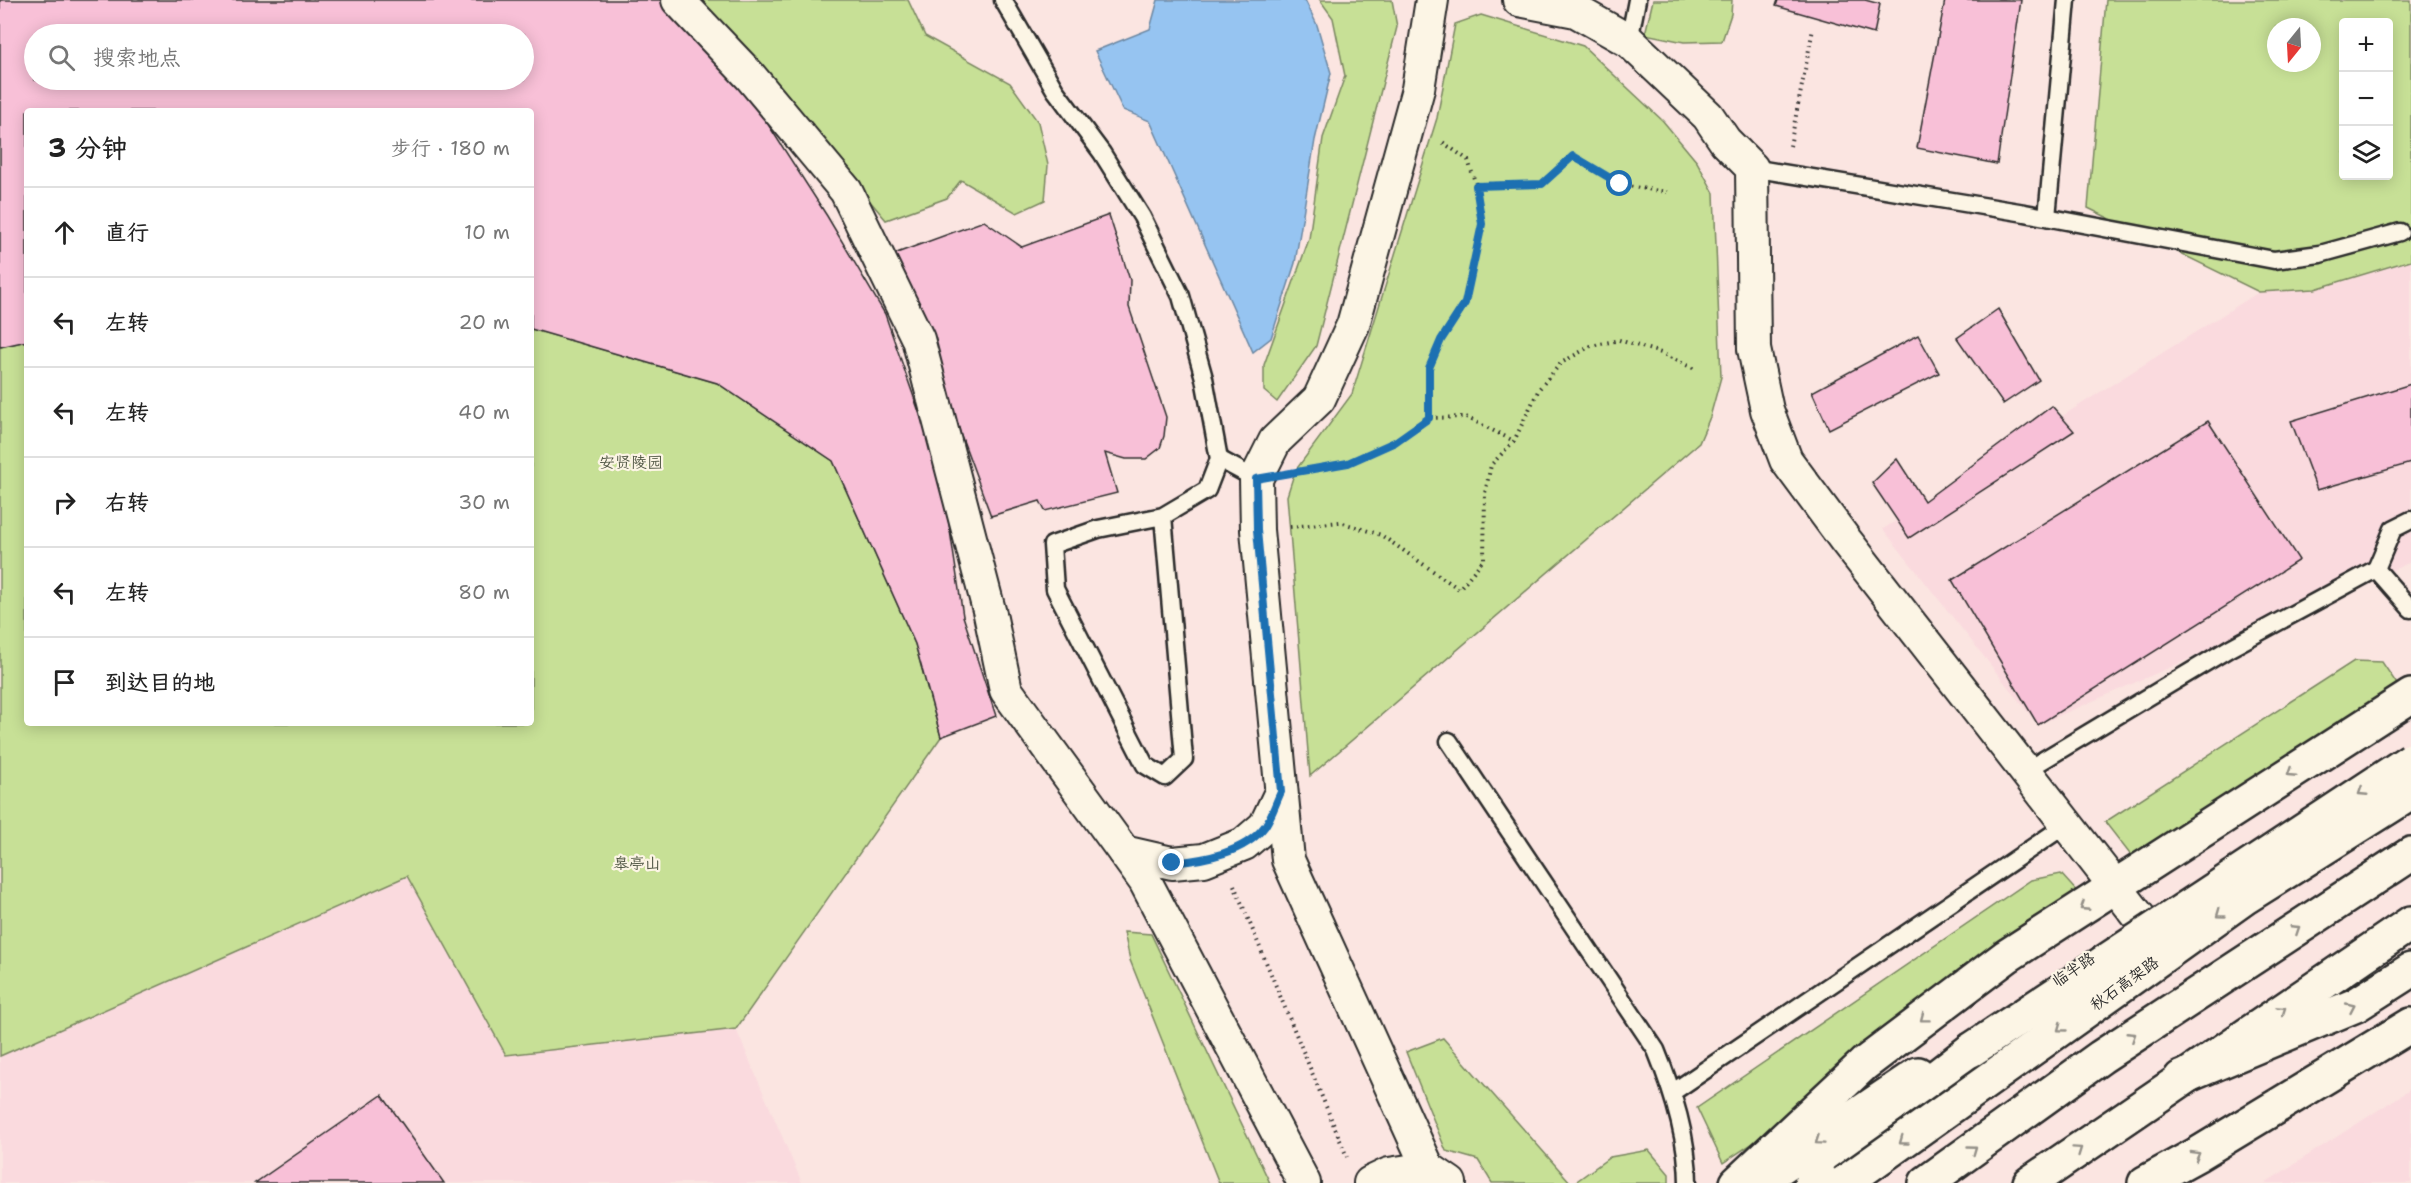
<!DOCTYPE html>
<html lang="zh">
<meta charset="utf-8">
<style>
:root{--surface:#fff;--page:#f6f6f6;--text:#222;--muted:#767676;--line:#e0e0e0}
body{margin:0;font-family:"Shantell Sans","LXGW WenKai TC",sans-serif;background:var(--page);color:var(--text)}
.controls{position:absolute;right:18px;top:18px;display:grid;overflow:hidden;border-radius:6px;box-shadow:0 3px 15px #0003}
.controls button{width:54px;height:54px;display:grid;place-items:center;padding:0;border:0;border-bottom:2px solid var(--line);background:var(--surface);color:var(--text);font:30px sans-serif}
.compass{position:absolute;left:2267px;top:18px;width:54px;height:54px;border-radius:50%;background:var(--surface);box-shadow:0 3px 15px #0003;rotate:198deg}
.stop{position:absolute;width:18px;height:18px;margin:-14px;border:4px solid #1f6fb2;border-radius:50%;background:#fff}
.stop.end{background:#1f6fb2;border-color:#fff;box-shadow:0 2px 6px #0008}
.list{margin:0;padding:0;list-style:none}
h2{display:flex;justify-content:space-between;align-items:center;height:78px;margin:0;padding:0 24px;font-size:26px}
h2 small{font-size:20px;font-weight:400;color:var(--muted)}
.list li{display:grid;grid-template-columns:39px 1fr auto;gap:18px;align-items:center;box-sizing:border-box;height:90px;padding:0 24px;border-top:2px solid var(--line)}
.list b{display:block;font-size:22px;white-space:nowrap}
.list em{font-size:20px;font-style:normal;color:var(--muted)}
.icon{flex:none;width:33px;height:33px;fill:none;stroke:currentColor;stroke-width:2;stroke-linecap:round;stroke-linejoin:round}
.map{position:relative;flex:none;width:2411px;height:1183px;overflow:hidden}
.search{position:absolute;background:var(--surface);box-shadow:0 3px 15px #0003;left:24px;top:24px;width:510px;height:66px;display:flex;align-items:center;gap:15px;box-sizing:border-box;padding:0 21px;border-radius:33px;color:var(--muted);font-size:22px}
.panel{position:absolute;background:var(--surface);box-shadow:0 3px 15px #0003;left:24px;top:108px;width:510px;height:618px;border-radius:6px}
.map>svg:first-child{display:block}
</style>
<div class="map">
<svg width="2411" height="1183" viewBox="0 0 2411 1183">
<rect width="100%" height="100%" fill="#fbe5e1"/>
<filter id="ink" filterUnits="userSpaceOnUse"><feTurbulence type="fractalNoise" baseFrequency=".0167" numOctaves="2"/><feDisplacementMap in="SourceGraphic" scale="12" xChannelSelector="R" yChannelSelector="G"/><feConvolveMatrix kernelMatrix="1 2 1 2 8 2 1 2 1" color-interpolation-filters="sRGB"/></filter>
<g filter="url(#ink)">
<g fill="#fadade">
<path d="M2411 260V562L2038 725 1883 529 2259 292 2315 289Z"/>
<path d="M408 876 506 1055 736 1029 802 1183H0V1056Z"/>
<path d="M2411 1089V1183H2265Z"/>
</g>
<g fill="#c7e096" stroke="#798660" stroke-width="1.5" fill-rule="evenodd">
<path d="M699 0H908L925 36 1010 83 1038 122 1048 165 1045 200 1017 213 961 180 947 198 886 220Z"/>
<path d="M1320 0H1392L1397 27 1316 346 1277 402 1264 391V365L1309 239 1323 138 1345 76 1333 18Z"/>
<path d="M1653 0H1732L1731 14 1722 41 1684 42 1645 34Z"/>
<path d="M2106 0H2411V260L2315 289 2259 292 2088 208ZM2344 22H2388V176H2344ZM2276 27H2312V63H2276Z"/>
<path d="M1481 15 1583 46 1663 121 1697 162 1714 193 1721 377 1710 417 1699 443 1310 776 1287 496 1295 471 1352 394 1437 118 1455 24Z"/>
<path d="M531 329 717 383 833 461 915 644 941 737 736 1029 506 1055 407 876 0 1056V347L27 341V723H531Z"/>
<path d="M2354 661 2382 662 2401 690 2150 880 2105 822Z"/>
<path d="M2061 874 2080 895 2081 926 1723 1163 1697 1108 2031 880Z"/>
<path d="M1124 932 1151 934 1270 1183H1219L1130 960Z"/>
<path d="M1443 1038 1571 1183H1492L1478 1160 1446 1151 1406 1052Z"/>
<path d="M1649 1150 1669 1174V1183H1574L1610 1157Z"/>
</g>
<path fill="#96c4f1" stroke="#6b87a2" stroke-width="1.5" d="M1158 0H1305L1317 25 1331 73 1315 140 1295 263 1271 338 1253 352 1150 121 1123 110 1095 51 1150 29Z"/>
<g fill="#f8c0d7" stroke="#2b2b2b" stroke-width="1.5" fill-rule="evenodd">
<path d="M0 0H669L717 45 827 216 885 314 942 478 963 616 996 716 941 737 915 644 833 461 717 383 531 329V111H27V341L0 347ZM34 34H524V80H34Z"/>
<path d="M1778 0H1865L1880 4 1874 34 1776 6Z"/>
<path d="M1945 0H2021L1997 164 1917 148Z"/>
<path d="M1109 215 1130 280 1129 307 1166 417 1164 436 1160 448 1146 459H1126L1105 453 1117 493 1045 511 1040 501 991 516 894 254 984 221 1022 247Z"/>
<path d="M1998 309 2039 380 2003 404 1957 338Z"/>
<path d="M1918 335 1939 373 1829 429 1812 392Z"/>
<path d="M2411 384V463L2317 490 2291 421Z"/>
<path d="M2052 406 2074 431 1909 538 1872 483 1897 459 1924 501Z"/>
<path d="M2208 421 2299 560 2038 725 1952 580Z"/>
<path d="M382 1095 444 1183H255Z"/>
</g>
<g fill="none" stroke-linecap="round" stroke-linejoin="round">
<g stroke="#2b2b2b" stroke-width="21">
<g id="lane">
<path d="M1003 0 1055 90 1102 153 1142 217 1181 296 1204 378 1219 459"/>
<path d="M1629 41 1637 0"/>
<path d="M1752 168 2025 213 2274 260 2320 254 2400 232"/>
<path d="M2047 217 2067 0"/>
<path d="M1163 516 1184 759 1165 777 1145 765 1055 589 1052 545 1098 529 1163 516 1207 490 1219 459 1256 479"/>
<path d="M2376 569 2393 529 2411 520"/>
<path d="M1449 741 1656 1050C1673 1092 1688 1138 1688 1183"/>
<path d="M2025 771 2230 648 2376 569 2411 609"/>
<path d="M1673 1092 2067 824"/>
</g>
</g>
<g stroke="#2b2b2b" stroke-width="36">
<g id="street">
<path d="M678 0 750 76 846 191 918 339 990 614 1006 690 1145 881 1304 1183"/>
<path d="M1432 0 1418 89 1353 325 1319 399 1275 441 1256 479 1257 530 1288 860 1428 1168 1450 1183"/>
<path d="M1519 0 1576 11 1629 41 1708 116 1725 141 1752 168 1754 349 1767 410 1786 460 1846 541 2143 922"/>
<path d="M1124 852 1172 863 1204 860 1244 844 1265 826 1281 792"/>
<path d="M1370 1183 1389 1174 1428 1168"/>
</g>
</g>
<g stroke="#2b2b2b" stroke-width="38">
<g id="primary">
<path d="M1757 1183 1918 1074"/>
<path d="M2030 1183 2411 923"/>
</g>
</g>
<g stroke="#2b2b2b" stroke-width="38">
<g id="highway">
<path d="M2181 1078 2356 1005 2411 970"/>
<path d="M1737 1183 1864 1064 2007 956 2411 696"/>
<path d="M1811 1183 1864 1133 1971 1050"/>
<path d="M1926 1183 2101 1057 2411 854"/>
<path d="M2145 1183 2198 1154 2411 1025"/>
</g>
</g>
<g stroke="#2b2b2b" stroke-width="4" stroke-dasharray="1.5 4.5" stroke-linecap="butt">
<path d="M1790 146 1813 29"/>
<path d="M1476 185 1542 184 1573 156 1620 185 1667 192"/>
<path d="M1429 418V368L1441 340 1465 303 1482 224 1476 185 1468 160 1441 141"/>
<path d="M1299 472 1348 463 1395 442 1429 418 1466 417 1514 441"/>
<path d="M1290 527 1340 522 1381 535 1459 589 1484 559 1485 493 1491 465 1514 441 1539 389 1561 363 1591 346 1619 340 1661 353 1697 370"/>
<path d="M1234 885 1347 1157"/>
</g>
<use href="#lane" stroke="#fcf5e5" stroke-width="16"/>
<use href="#street" stroke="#fcf5e5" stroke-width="32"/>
<use href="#primary" stroke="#fcf5e5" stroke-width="33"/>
<use href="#highway" stroke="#fcf5e5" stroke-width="33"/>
<g stroke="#2b2b2b" stroke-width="38" stroke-linecap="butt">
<g id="highway-bridge">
<path d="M1971 1050 2411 760"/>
<path d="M1844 1183 2244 898 2411 793"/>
</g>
</g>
<use href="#highway-bridge" stroke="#fcf5e5" stroke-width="33"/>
</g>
<defs><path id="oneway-chevron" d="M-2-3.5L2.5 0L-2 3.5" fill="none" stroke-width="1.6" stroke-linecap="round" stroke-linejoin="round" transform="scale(1.5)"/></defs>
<g stroke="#949088">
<use href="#oneway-chevron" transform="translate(2291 773) rotate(147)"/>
<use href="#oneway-chevron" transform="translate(2362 792) rotate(147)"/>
<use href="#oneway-chevron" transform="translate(2084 907) rotate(147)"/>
<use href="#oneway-chevron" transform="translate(2220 914) rotate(144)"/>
<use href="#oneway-chevron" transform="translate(2296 929) rotate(-33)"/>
<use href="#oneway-chevron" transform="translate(2351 1007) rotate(-25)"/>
<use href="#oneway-chevron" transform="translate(2282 1010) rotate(-34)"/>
<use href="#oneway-chevron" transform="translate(1924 1018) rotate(143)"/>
<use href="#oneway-chevron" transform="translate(2061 1028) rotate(144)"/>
<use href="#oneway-chevron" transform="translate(2132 1036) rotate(-33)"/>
<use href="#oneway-chevron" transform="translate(1819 1141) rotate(146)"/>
<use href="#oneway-chevron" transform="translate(1903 1141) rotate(144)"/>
<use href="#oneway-chevron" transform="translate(1973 1149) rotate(-36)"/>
<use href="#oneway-chevron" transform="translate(2078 1150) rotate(-35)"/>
<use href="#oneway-chevron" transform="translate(2196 1155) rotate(-30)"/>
</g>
</g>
<g fill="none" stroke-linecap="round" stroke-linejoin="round" filter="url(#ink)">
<path stroke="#1f6fb2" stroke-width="8" d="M1172 863C1204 860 1245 853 1265 826 1272 816 1276 802 1281 792L1257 530 1256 479 1348 463 1395 442 1429 418V368L1441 340 1465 303 1482 224 1476 186 1542 184 1573 156 1620 184"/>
</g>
<g text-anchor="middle" stroke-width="4.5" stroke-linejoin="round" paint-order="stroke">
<g font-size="16" fill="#525846" stroke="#fcf5e5">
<text x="631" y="468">安贤陵园</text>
<text x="637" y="869">皋亭山</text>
</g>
<g font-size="16" fill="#2b2b2b" stroke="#fcf5e5">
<text transform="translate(2073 969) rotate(-34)" y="6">临半路</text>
<text transform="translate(2124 983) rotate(-36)" y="6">秋石高架路</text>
</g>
</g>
</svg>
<div class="controls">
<button>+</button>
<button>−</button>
<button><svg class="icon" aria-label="layers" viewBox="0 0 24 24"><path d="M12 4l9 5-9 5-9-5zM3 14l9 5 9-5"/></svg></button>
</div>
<svg class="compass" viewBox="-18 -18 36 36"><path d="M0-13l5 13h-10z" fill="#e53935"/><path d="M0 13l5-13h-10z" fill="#767676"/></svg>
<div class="stop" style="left:1620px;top:184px"></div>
<div class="stop end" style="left:1172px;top:863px"></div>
<div class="search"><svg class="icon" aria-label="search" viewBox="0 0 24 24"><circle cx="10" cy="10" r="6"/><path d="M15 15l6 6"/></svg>搜索地点</div>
<section class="panel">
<h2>3 分钟<small>步行 · 180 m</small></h2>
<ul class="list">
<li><svg class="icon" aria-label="ahead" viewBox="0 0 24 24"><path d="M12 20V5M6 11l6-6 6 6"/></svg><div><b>直行</b></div><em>10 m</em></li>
<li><svg class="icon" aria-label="left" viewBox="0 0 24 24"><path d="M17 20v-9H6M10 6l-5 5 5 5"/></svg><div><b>左转</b></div><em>20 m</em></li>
<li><svg class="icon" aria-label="left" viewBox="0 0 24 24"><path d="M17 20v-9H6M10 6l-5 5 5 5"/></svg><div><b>左转</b></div><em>40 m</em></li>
<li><svg class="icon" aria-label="right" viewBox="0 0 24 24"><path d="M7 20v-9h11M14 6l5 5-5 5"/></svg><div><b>右转</b></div><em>30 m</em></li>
<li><svg class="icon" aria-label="left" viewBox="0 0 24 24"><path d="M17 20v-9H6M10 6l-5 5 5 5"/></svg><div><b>左转</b></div><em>80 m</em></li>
<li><svg class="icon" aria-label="arrive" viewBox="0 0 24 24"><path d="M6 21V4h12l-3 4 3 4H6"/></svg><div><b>到达目的地</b></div></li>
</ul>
</section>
</div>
